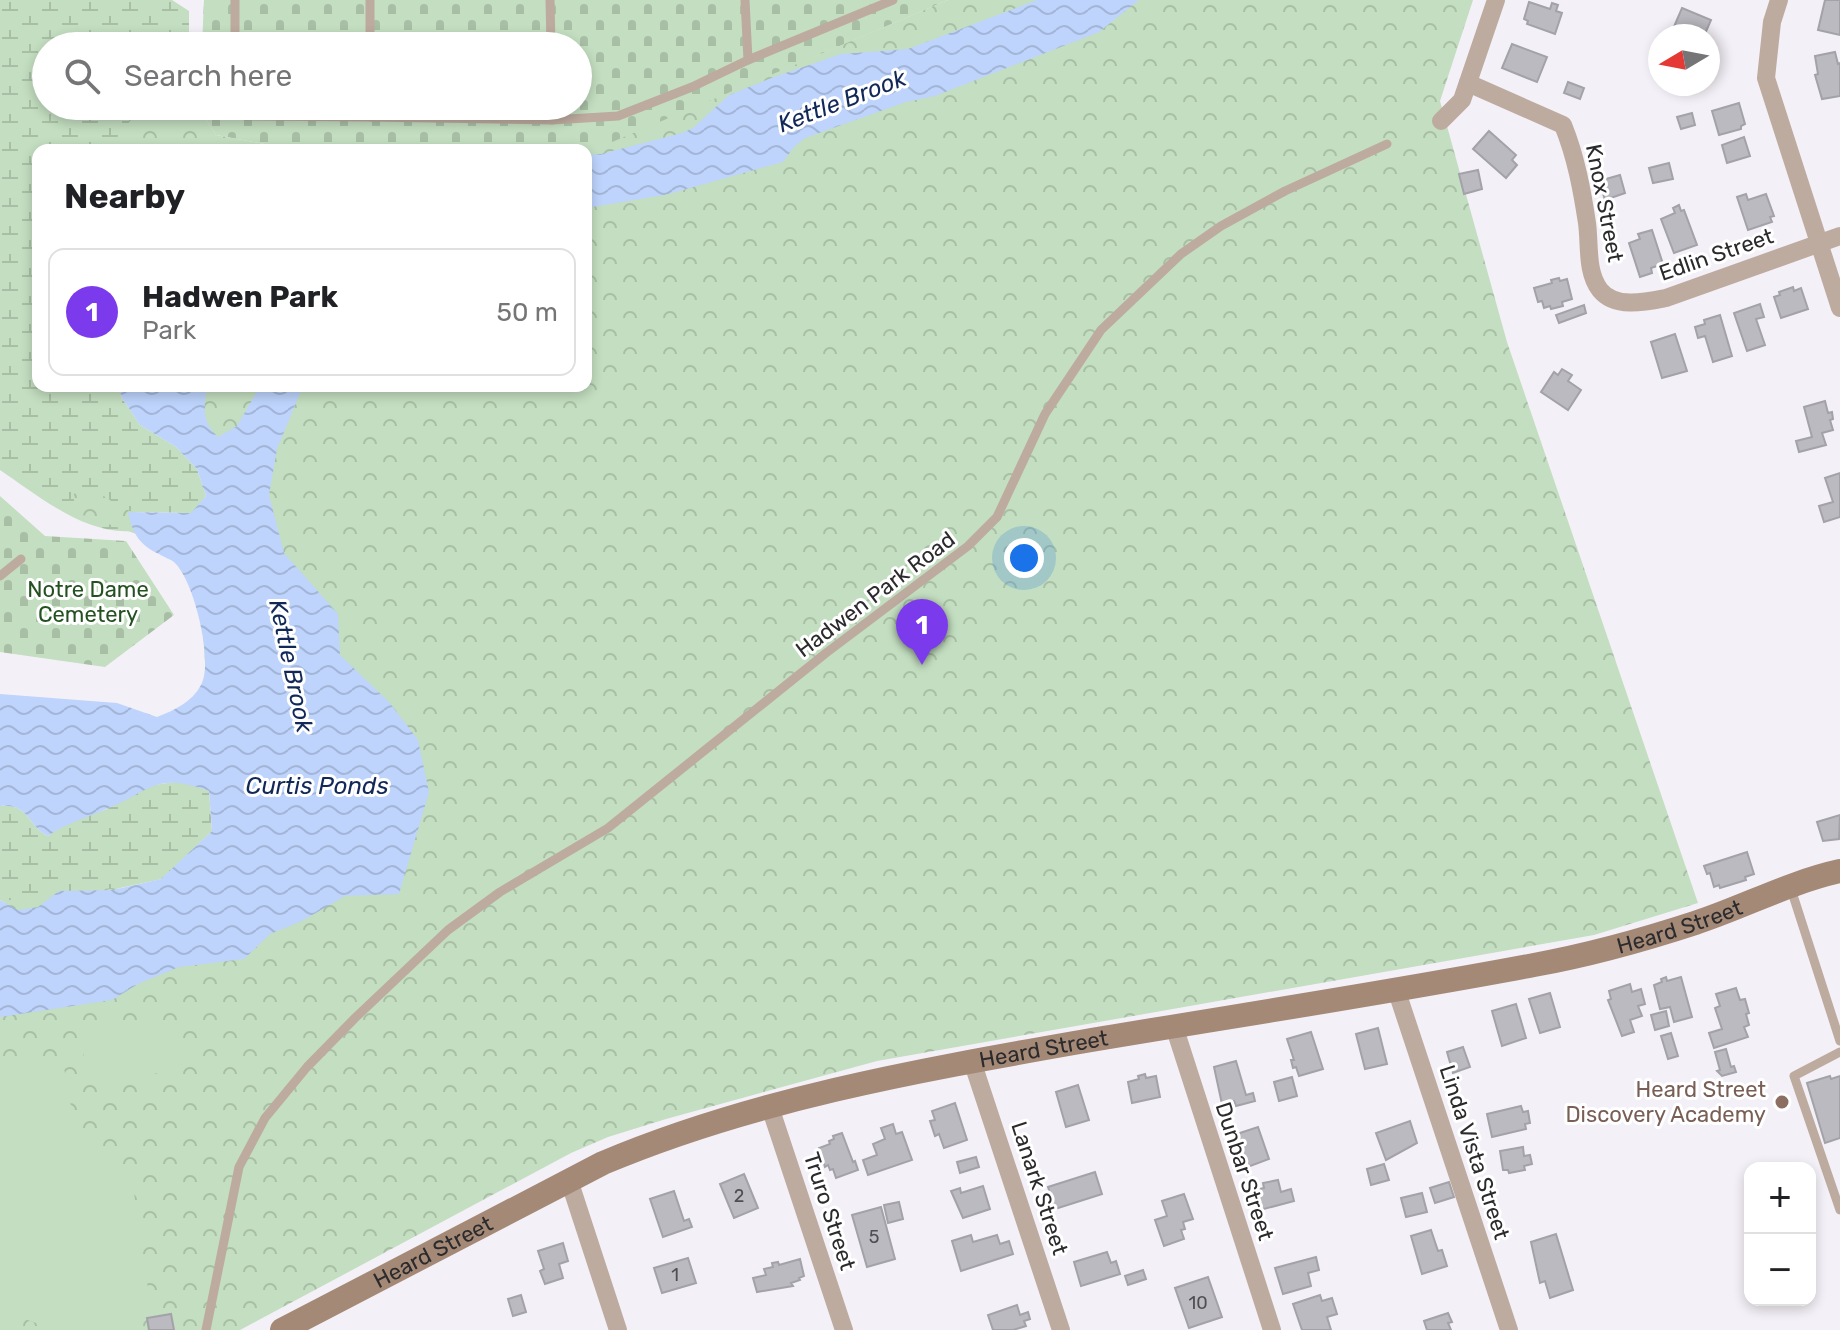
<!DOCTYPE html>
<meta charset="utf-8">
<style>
:root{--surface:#fff;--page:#f2f2f2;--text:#202124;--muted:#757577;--line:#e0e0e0;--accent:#7c3aed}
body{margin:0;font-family:Rubik,sans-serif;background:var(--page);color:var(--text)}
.controls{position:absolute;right:24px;bottom:24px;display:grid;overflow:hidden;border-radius:16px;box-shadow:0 4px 12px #0003}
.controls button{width:72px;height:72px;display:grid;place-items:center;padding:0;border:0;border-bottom:2px solid var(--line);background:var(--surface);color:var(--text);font:40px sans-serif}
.compass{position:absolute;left:1648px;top:24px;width:72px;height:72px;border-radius:50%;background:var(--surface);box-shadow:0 4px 12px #0003;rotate:260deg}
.you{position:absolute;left:1024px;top:558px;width:28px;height:28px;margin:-20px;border:6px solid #fff;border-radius:50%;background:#1a73e8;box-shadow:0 0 0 12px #1a73e833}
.badge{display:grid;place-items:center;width:52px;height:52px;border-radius:50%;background:var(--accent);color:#fff;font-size:26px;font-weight:700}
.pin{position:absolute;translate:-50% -66px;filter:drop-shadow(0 2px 4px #0008)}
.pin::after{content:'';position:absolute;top:42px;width:28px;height:24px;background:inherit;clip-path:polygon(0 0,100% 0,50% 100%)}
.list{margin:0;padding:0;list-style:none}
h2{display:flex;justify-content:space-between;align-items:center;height:104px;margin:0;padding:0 32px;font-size:34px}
h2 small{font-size:26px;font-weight:400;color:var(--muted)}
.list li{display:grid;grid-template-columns:52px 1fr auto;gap:24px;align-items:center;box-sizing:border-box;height:128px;margin:0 16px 16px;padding:0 16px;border:2px solid var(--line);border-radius:16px}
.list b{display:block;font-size:30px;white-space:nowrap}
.list p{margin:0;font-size:26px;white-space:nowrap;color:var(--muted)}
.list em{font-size:26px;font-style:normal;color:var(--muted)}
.icon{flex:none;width:44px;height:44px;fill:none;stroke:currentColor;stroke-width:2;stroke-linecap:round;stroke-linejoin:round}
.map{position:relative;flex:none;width:1840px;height:1330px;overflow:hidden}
.search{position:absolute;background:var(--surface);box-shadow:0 4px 12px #0003;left:32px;top:32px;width:560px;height:88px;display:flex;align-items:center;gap:20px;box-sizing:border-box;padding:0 28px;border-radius:44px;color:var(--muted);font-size:30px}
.panel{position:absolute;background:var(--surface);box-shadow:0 4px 12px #0003;left:32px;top:144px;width:560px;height:248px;border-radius:16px}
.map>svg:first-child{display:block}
</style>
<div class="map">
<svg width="1840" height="1330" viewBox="0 0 1840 1330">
<defs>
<pattern id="wetland-marsh" width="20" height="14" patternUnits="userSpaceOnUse" patternTransform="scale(2)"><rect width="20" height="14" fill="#c3dec0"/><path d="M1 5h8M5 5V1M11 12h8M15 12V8" fill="none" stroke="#a8bfa5"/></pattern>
<pattern id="cemetery-stones" width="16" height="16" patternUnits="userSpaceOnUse" patternTransform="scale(2)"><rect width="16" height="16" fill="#c3dec0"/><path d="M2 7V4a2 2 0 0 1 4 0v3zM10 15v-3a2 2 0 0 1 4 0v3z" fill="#a8bfa5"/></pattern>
<pattern id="park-crowns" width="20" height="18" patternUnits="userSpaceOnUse" patternTransform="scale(2)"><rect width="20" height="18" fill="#c3dec0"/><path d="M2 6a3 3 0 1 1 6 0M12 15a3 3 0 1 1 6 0" fill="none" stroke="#a8bfa5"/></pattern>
<pattern id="water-waves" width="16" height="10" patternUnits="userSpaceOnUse" patternTransform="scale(2)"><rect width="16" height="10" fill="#bed4fc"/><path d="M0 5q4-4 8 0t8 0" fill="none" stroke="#a3b6d8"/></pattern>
</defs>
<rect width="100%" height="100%" fill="#f4f0f7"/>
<g fill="url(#wetland-marsh)">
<path d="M0 0H172L189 11V46H46V106H166L175 150H38V386H118L122 398 140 425 176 447 197 469 206 496 192 513 129 512 132 531C85 535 37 495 0 470Z"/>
<path d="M181 781 209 791 212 831 162 879 18 910 0 900V806C30 803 27 826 48 836L64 824 107 809 147 786Z"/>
</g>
<g fill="url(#cemetery-stones)">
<path d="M204 0H948L605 146 578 150H297L216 135 202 114V106H578V46H202Z"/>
<path d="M0 496 45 536 126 541 174 615 105 667 0 652Z"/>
</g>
<g fill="url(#park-crowns)">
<path d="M948 0H1473L1440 101 1507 342 1698 903 1594 935 877 1061 666 1119 608 1137 571 1153 240 1330H0V906L20 894 59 896 111 888 132 890 219 871 201 602 175 561 142 536 80 514 74 511V494L83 487C99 490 109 501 123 508 156 524 198 513 230 502L146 386H586V150H578L605 145Z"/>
<path d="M142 106H202V114L216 135 297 150H107Z"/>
</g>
<g fill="#c3dec0">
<path d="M177 1022 182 1071 86 1080 81 1031Z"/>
<path d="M42 1065 64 1068 77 1138 134 1193 150 1303 130 1328 55 1330 25 1319 0 1322V1066Z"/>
</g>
<g fill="url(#water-waves)">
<path d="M1037 0H1139L1099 32 935 96 906 102 805 138 794 147 783 162 665 195 586 208V155L601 154 682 133 693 128 729 95 774 77 841 54 908 49Z"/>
<path d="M118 386H207C204 407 201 421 218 437L237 426 260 386H303L277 449 269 495 284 553 338 614 340 655 389 702 418 740 429 792 399 894 345 896 302 921 270 934 244 959 179 967 138 984 112 1000 0 1017V900L18 910 38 907 59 891 113 890 161 879 212 831 209 791C153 771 151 792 104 810 84 819 66 823 48 836 27 826 30 803 0 806V694L117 703 157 717C175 710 192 702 201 685 214 662 194 581 175 563 171 559 163 557 159 554 139 545 132 532 128 512L191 513 206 496 197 469 176 447 140 425 122 398Z"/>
</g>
<g fill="#bbbac1" stroke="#a3a2a9" stroke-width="2">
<path d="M1825 0H1840V35L1818 30Z"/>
<path d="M1529 2 1550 9 1552 3 1558 5 1556 11 1562 13 1555 34 1527 24 1528 21 1524 19Z"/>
<path d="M1682 8 1711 20 1704 36H1670Z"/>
<path d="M1512 44 1547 57 1537 82 1502 68Z"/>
<path d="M1835 52 1838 64 1840 63V96L1822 99 1815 75 1818 74 1815 56Z"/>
<path d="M1568 82 1584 88 1580 99 1564 93Z"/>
<path d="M1739 103 1745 124 1741 126V129L1719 135 1712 111Z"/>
<path d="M1692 113 1695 125 1681 129 1677 117Z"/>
<path d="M1489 131 1516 155 1512 160 1517 165 1506 178 1473 149Z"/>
<path d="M1744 137 1750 156 1727 163 1722 145Z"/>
<path d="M1669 163 1673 179 1653 183 1649 168Z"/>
<path d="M1478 170 1482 189 1464 194 1459 174Z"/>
<path d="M1620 175 1625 193 1605 200 1599 181Z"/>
<path d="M1746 194 1748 200 1766 194 1774 216 1770 217 1772 222 1748 230 1737 197Z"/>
<path d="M1679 205 1681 211 1684 210 1697 245 1674 253 1661 219 1675 213 1673 208Z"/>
<path d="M1652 230 1663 264 1651 268 1652 273 1640 277 1629 243 1640 239 1638 234Z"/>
<path d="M1559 278 1560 281 1567 279 1572 299 1562 302 1563 306 1551 309 1550 306 1544 308 1542 301 1538 302 1534 288 1552 283 1551 280Z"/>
<path d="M1793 287 1794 291 1801 288 1808 309 1781 318 1774 297 1780 295 1779 292Z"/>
<path d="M1760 304 1764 317 1756 319 1765 345 1747 351 1734 313Z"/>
<path d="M1584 305 1586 313 1559 323 1556 315Z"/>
<path d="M1720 315 1732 356 1713 362 1705 336 1698 338 1695 327 1705 324 1704 320Z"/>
<path d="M1675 334 1687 371 1662 378 1651 342Z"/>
<path d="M1562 369 1572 375 1568 381 1581 390 1568 410 1541 392 1554 372 1558 375Z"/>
<path d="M1825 401 1828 413 1832 412 1833 419 1830 420 1833 430 1822 433 1826 445 1799 452 1796 441 1812 437 1804 407Z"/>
<path d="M1840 473V517L1824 522 1819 506 1833 502 1825 478Z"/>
<path d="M1840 815 1839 839 1823 841 1817 822Z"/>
<path d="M1747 852 1754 874 1745 877 1746 880 1720 888 1719 885 1714 887 1710 873 1707 874 1704 866Z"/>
<path d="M1666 977 1667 981 1681 977 1692 1017 1674 1022 1670 1007 1660 1009 1654 985 1662 982 1661 979Z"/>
<path d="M1630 984 1632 992 1641 989 1645 1004 1638 1006 1642 1016 1630 1020 1634 1032 1622 1036 1608 1000 1611 999 1609 991Z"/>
<path d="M1736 988 1740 1000 1745 999 1749 1013 1746 1014 1749 1025 1744 1027 1748 1037 1714 1048 1709 1033 1722 1029 1715 1008 1720 1006 1716 994Z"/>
<path d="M1550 993 1560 1027 1540 1033 1529 999Z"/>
<path d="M1516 1004 1526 1038 1502 1046 1492 1011Z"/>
<path d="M1666 1011 1669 1026 1655 1030 1651 1015Z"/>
<path d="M1378 1028 1387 1064 1365 1069 1356 1034Z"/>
<path d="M1311 1032 1323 1069 1299 1076 1296 1067 1293 1068 1291 1060H1294L1287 1039Z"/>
<path d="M1671 1033 1678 1056 1668 1059 1661 1036Z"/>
<path d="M1463 1047 1470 1067 1453 1073 1447 1052Z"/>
<path d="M1726 1049 1731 1067 1734 1066 1736 1072 1722 1076 1717 1071 1720 1070 1715 1052Z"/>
<path d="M1236 1061 1246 1095 1253 1093 1255 1101 1236 1106 1234 1101 1222 1104 1214 1067Z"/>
<path d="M1145 1074 1146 1078 1156 1076 1160 1097 1132 1103 1128 1082 1139 1079 1138 1076Z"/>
<path d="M1830 1076 1831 1079 1840 1076V1138L1825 1143 1807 1083Z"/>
<path d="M1292 1077 1297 1096 1279 1101 1274 1082Z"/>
<path d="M1078 1085 1089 1120 1066 1127 1056 1092Z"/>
<path d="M955 1103 967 1140 944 1148 939 1134 935 1136 930 1121 935 1120 932 1111Z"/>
<path d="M1521 1106 1523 1112 1528 1111 1530 1123 1525 1124 1526 1129 1492 1137 1487 1114Z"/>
<path d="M1410 1121 1417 1143 1386 1160 1376 1133Z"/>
<path d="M893 1124 896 1134 902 1132 912 1160 868 1175 863 1160 877 1155 873 1144 885 1139 881 1128Z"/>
<path d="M1258 1127 1269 1159 1245 1168 1237 1134Z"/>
<path d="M842 1133 853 1162 855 1161 858 1170 836 1178 833 1169 830 1170 828 1165 825 1167 819 1148 830 1144 829 1141 834 1139 833 1136Z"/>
<path d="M1523 1147 1524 1156 1530 1155 1532 1164 1524 1166 1525 1170 1509 1173 1508 1170H1503L1500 1151Z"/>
<path d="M976 1157 979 1167 960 1173 957 1162Z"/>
<path d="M1384 1164 1389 1180 1371 1185 1367 1169Z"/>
<path d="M1095 1172 1102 1194 1055 1209 1048 1187Z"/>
<path d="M744 1174 758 1208 734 1218 720 1184Z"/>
<path d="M1278 1180 1281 1192 1291 1189 1294 1201 1260 1210 1255 1190 1264 1188 1263 1183Z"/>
<path d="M1449 1182 1454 1197 1435 1203 1430 1188Z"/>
<path d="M983 1186 990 1209 963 1218 951 1191 960 1188 961 1193Z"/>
<path d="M674 1191 684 1221 689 1219 692 1227 663 1237 650 1199Z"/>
<path d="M1422 1193 1427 1212 1406 1217 1401 1198Z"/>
<path d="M1184 1194 1193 1219 1183 1222 1185 1229 1181 1230 1184 1239 1164 1246 1155 1220 1167 1216 1162 1201Z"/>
<path d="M899 1202 903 1219 888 1223 884 1205Z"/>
<path d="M881 1207 895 1259 867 1267 852 1215Z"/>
<path d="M1431 1230 1438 1251 1442 1250 1447 1266 1422 1274 1411 1236Z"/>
<path d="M1556 1234 1573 1290 1550 1298 1545 1281 1540 1283 1531 1242Z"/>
<path d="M971 1235 973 1242 997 1235 1000 1244 1009 1241 1013 1254 961 1271 952 1241Z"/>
<path d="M563 1243 568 1261 559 1264 563 1278 545 1284 540 1271 544 1269 538 1251Z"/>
<path d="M1107 1252 1111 1263 1116 1261 1120 1274 1081 1286 1074 1262Z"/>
<path d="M1316 1257 1319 1270 1308 1273 1311 1286 1283 1294 1275 1268Z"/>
<path d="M688 1258 696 1283 662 1293 654 1268Z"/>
<path d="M800 1259 804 1276 799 1278 800 1280 791 1283 793 1286 757 1292 753 1278 766 1275 764 1269 773 1267 772 1263 778 1262 779 1265Z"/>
<path d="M1143 1270 1146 1279 1128 1285 1125 1276Z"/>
<path d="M1208 1277 1222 1317 1189 1328 1175 1288Z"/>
<path d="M521 1295 526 1312 513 1316 508 1299Z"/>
<path d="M1320 1295 1322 1301 1332 1298 1337 1314 1327 1317 1331 1330H1302L1293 1304Z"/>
<path d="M1017 1305 1020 1315 1028 1312 1030 1319 1024 1321 1026 1326 1013 1330H993L988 1315Z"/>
<path d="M1448 1313 1452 1322 1448 1323 1451 1330H1427L1424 1321Z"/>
<path d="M171 1314 174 1330H149L147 1318Z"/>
</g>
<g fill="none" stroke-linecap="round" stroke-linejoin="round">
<g stroke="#beab9f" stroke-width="9">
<path d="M235 0V46"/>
<path d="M370 0V46"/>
<path d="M550 0 551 46"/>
<path d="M748 60 893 0"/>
<path d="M236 106 237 114 245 116 371 117"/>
<path d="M371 106V117L552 120 618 116 692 87 748 60 745 0"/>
<path d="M552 106V120"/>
<path d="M0 576 21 559"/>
<path d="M1791 889 1840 1041"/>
<path d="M1840 1052 1794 1076 1840 1210"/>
<path d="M206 1330 239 1167 265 1118 307 1067 355 1018 448 930 500 892 608 828 826 653 968 546 997 517 1045 414 1101 330 1181 254 1221 226 1285 191 1387 144"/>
</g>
<g stroke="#beab9f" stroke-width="18">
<path d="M1779 0 1772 22 1766 78 1840 308"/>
<path d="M1468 83 1563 125C1576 157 1582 190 1587 223 1590 245 1586 272 1600 290 1615 309 1646 302 1666 298L1840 236"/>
<path d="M1441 121 1462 100 1496 0"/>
<path d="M1396 989 1509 1330"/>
<path d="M1174 1026 1272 1330"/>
<path d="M972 1061 1061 1330"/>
<path d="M770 1107 844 1330"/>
<path d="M569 1180 618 1330"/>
</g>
<path stroke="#a48977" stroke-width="24" id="s1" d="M282 1330 603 1163C752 1100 915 1071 1074 1043 1227 1017 1381 994 1534 965 1589 955 1643 940 1695 923 1744 907 1790 882 1840 871"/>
</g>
<circle fill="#8d6e63" stroke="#fff" stroke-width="3" cx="1782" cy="1102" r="8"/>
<g text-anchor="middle" stroke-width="6" stroke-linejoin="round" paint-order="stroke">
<g font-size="18" fill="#4f4e51">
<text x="739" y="1202">2</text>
<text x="874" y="1243">5</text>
<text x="675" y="1281">1</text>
<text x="1198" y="1309">10</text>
</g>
<g font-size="22" fill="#2b2a2c" stroke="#fff">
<text transform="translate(1605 203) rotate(79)" y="8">Knox Street</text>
<text transform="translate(1716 254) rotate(-19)" y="8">Edlin Street</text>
<text transform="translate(875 594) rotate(-37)" y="8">Hadwen Park Road</text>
<text dy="8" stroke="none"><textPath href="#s1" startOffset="1466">Heard Street</textPath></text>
<text dy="8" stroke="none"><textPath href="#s1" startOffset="818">Heard Street</textPath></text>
<text transform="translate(1475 1152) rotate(72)" y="8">Linda Vista Street</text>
<text transform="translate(1245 1171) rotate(72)" y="8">Dunbar Street</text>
<text transform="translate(1040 1188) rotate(72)" y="8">Lanark Street</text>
<text transform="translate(830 1211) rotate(72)" y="8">Truro Street</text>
<text dy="8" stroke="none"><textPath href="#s1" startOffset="170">Heard Street</textPath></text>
</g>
<g font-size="22" fill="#235120" stroke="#fff">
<text x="88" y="597">Notre Dame<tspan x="88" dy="25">Cemetery</tspan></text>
</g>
<g font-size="22" fill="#785e54" stroke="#fff" text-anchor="end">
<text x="1766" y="1097">Heard Street<tspan x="1766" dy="25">Discovery Academy</tspan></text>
</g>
<g font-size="24" font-style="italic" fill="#112858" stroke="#fff">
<text transform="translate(842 101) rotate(-21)" y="8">Kettle Brook</text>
<text transform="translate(291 666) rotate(78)" y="8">Kettle Brook</text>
<text x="317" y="794">Curtis Ponds</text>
</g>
</g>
</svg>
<div class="controls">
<button>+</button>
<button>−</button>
</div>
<svg class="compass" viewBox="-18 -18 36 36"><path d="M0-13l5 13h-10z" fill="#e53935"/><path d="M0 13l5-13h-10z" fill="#757577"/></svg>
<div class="you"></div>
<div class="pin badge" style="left:922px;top:665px">1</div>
<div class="search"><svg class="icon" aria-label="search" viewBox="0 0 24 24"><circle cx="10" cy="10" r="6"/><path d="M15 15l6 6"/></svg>Search here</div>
<section class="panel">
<h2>Nearby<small></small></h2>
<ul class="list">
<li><span class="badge">1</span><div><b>Hadwen Park</b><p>Park</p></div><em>50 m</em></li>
</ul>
</section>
</div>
